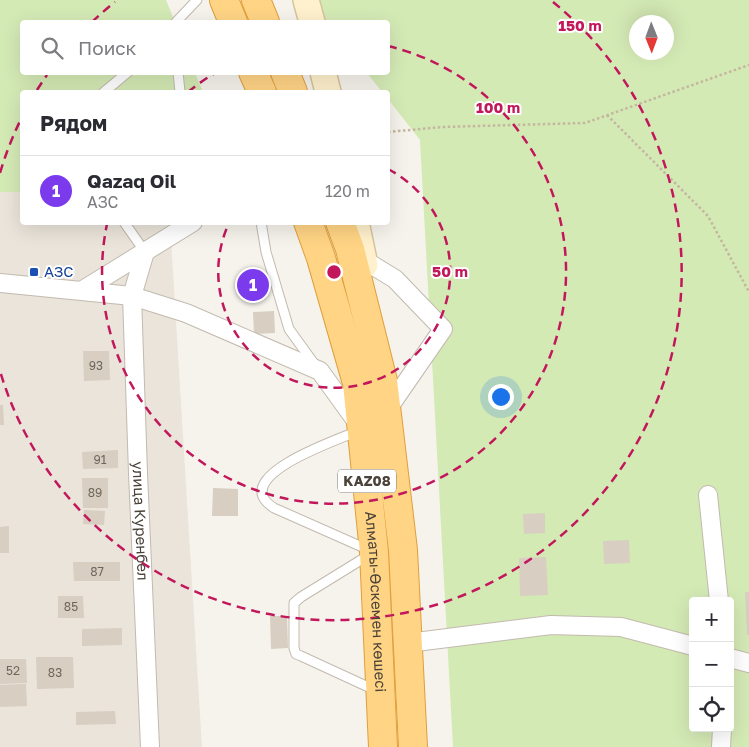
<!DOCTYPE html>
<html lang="ru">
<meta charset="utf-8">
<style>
:root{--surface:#fff;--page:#f7f7f7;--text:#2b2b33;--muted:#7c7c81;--line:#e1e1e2;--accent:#7c3aed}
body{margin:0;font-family:"Golos Text",sans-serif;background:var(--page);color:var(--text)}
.controls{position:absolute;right:15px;bottom:15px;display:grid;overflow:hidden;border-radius:5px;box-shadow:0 5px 20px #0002}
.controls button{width:45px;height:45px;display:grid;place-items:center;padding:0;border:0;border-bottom:1px solid var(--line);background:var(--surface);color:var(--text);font:25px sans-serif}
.compass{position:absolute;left:629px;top:15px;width:45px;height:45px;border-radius:50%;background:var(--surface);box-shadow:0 5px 20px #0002;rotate:179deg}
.you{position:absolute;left:500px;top:396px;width:18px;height:18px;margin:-12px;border:4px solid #fff;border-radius:50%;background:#1a73e8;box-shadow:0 0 0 8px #1a73e833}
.badge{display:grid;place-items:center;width:32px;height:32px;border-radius:50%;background:var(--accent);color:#fff;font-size:16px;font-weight:700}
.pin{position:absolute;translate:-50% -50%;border:2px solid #fff;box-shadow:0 1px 5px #0006}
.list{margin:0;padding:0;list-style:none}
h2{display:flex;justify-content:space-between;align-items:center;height:65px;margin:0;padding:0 20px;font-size:21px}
h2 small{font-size:16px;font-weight:400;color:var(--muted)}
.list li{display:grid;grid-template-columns:32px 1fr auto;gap:15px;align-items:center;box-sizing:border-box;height:70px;padding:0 20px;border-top:1px solid var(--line)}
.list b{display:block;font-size:19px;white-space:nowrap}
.list p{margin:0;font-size:16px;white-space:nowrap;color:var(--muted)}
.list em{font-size:16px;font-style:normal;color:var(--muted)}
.icon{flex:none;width:28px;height:28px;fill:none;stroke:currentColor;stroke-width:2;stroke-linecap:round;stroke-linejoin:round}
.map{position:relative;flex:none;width:749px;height:747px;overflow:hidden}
.search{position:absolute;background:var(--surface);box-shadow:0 5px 20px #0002;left:20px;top:20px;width:370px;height:55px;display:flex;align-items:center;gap:12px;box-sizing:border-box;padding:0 18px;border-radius:5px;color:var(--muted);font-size:19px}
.panel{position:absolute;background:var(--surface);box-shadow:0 5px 20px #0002;left:20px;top:90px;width:370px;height:135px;border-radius:5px}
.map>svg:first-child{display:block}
</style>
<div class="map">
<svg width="749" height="747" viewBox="0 0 749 747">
<rect width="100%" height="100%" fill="#f6f3ec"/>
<path fill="#eae4da" d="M0 0 22 22V222L170 223 202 747H0Z"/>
<g fill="#d4eab5" fill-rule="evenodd">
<path d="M0 0H166L175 22H22V72L195 73 203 92H22V192H0Z"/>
<path d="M310 0H749V747H453L420 140 388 99V92H382L367 73 388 72V22H327ZM636 22H666V52H636ZM693 601H730V728H693Z"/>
</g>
<g fill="#d8cec1">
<path d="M274 311 275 333 254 334 253 312Z"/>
<path d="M83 351H109L110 380 84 381Z"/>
<path d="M0 405H3L4 425H0Z"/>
<path d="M118 450V468L83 469 82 452Z"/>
<path d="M82 478H108V508H83Z"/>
<path d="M213 488 238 489V516H212Z"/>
<path d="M84 510 105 511 104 525 83 524Z"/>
<path d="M545 513V533L524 534 523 514Z"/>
<path d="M9 526V553H0V527Z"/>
<path d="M629 540 630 563 604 564 603 541Z"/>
<path d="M546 557 548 595 520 596 519 558Z"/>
<path d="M73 562H120V581H74Z"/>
<path d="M745 592H749V635H747Z"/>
<path d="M58 596H83L84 618H58Z"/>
<path d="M270 616H287L288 648 271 649Z"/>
<path d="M122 628V645L82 646V629Z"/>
<path d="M36 657H73L74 688 37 689Z"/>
<path d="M0 659H26L27 683 0 684Z"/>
<path d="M26 684 27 706 0 707V685Z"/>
<path d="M115 711 116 724 76 725V712Z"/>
</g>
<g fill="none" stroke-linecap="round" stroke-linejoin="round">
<g stroke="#c2baae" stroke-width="11">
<g id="service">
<path d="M176 22 197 0"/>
<path d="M178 72 180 92"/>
<path d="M104 92 128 72"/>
<path d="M124 222 145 252"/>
<path d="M261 222 266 252 289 329 315 365"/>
<path d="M358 431C340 439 244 471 265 500 267 503 271 506 274 508L369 550"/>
<path d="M369 555 301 597 294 603V648L296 654 301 656 377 691"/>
</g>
</g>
<g stroke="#c2baae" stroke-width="20">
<g id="minor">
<path id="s1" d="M145 252 132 296 138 473 150 747"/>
<path d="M364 260 395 279 443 329 387 410"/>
<path d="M0 283 132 296 186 313 320 371 359 425"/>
<path d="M83 290 193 222"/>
<path d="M708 495 719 601"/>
<path d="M408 643 551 625 621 627 693 646"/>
<path d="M730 658 749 663"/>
<path d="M721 747 722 728"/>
</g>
</g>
<g stroke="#d6c59b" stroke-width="28">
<g id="secondary">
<path d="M306 0 312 22"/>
<path d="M323 72 328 92"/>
<path d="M356 222 365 265"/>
</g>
</g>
<g stroke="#e09e3c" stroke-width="30">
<g id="trunk">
<path d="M224 0 233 22"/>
<path d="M256 0 265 22"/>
<path d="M253 72 262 92"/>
<path d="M285 72 293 92"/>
<path id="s2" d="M308 222 321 258 357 383 374 552 383 747"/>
<path d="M340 222 350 249 383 381 403 550 413 747"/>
</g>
</g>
<g stroke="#c4b69f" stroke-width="2.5" stroke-dasharray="2.5 2.5" stroke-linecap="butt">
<path d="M607 115 708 216 749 292"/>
<path d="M388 132 442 127 585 123 749 65"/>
</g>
<use href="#service" stroke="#fff" stroke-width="9"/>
<use href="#minor" stroke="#fff" stroke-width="18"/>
<use href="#secondary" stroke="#fff1cd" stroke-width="25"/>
<use href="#trunk" stroke="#ffd485" stroke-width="28"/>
</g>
<g fill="none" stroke="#c2185b" stroke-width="2.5" stroke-dasharray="9 6">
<path d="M388 169A116 116 0 1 1 229 223"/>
<path d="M188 92A232 232 0 0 1 215 73M388 46A232 232 0 1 1 107 224"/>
<path d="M0 173A348 348 0 0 1 21 119M37 90A348 348 0 0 1 47 75M92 22A348 348 0 0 1 115 2M553 2A348 348 0 1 1 0 371"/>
</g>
<rect fill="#1a4fb4" stroke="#fff" stroke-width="2" x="29" y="267" width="10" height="10" rx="2.5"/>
<g text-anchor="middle" stroke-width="4" stroke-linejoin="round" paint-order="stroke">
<g font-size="12" fill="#6e665b">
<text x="96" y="370">93</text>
<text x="100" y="464">91</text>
<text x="95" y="497">89</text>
<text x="97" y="576">87</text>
<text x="71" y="611">85</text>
<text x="13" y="675">52</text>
<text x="55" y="677">83</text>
</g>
<rect fill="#fff" stroke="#817b74" stroke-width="1" x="338" y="469.5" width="58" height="23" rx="4"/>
<g font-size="14" font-weight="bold" fill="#4b4339">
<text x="367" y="486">KAZ08</text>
</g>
<g font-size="15" fill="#164399" stroke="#fff" text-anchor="start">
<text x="44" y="277">АЗС</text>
</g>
<g font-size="15" fill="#4b4339" stroke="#fff">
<text dy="5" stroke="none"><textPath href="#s1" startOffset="271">улица Куренбел</textPath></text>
<text dy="5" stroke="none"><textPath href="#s2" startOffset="388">Алматы-Өскемен көшесі</textPath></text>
</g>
</g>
<circle cx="334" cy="272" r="8" fill="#c2185b" stroke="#fff" stroke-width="2.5"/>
<g font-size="15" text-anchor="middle" font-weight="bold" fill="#c2185b" stroke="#fff" stroke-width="4" stroke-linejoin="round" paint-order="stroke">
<text x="580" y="31">150 m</text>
<text x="498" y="113">100 m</text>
<text x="450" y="277">50 m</text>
</g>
</svg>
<div class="controls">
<button>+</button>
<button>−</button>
<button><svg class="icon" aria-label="locate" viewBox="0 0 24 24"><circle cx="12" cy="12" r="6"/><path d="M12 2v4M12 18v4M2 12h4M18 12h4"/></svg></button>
</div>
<svg class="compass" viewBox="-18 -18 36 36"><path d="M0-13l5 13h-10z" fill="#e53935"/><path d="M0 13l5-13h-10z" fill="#7c7c81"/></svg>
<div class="you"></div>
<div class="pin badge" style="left:253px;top:285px">1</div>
<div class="search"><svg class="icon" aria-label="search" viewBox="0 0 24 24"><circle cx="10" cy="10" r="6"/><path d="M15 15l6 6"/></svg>Поиск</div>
<section class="panel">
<h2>Рядом<small></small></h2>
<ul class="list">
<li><span class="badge">1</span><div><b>Qazaq Oil</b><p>АЗС</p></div><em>120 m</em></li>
</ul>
</section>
</div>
